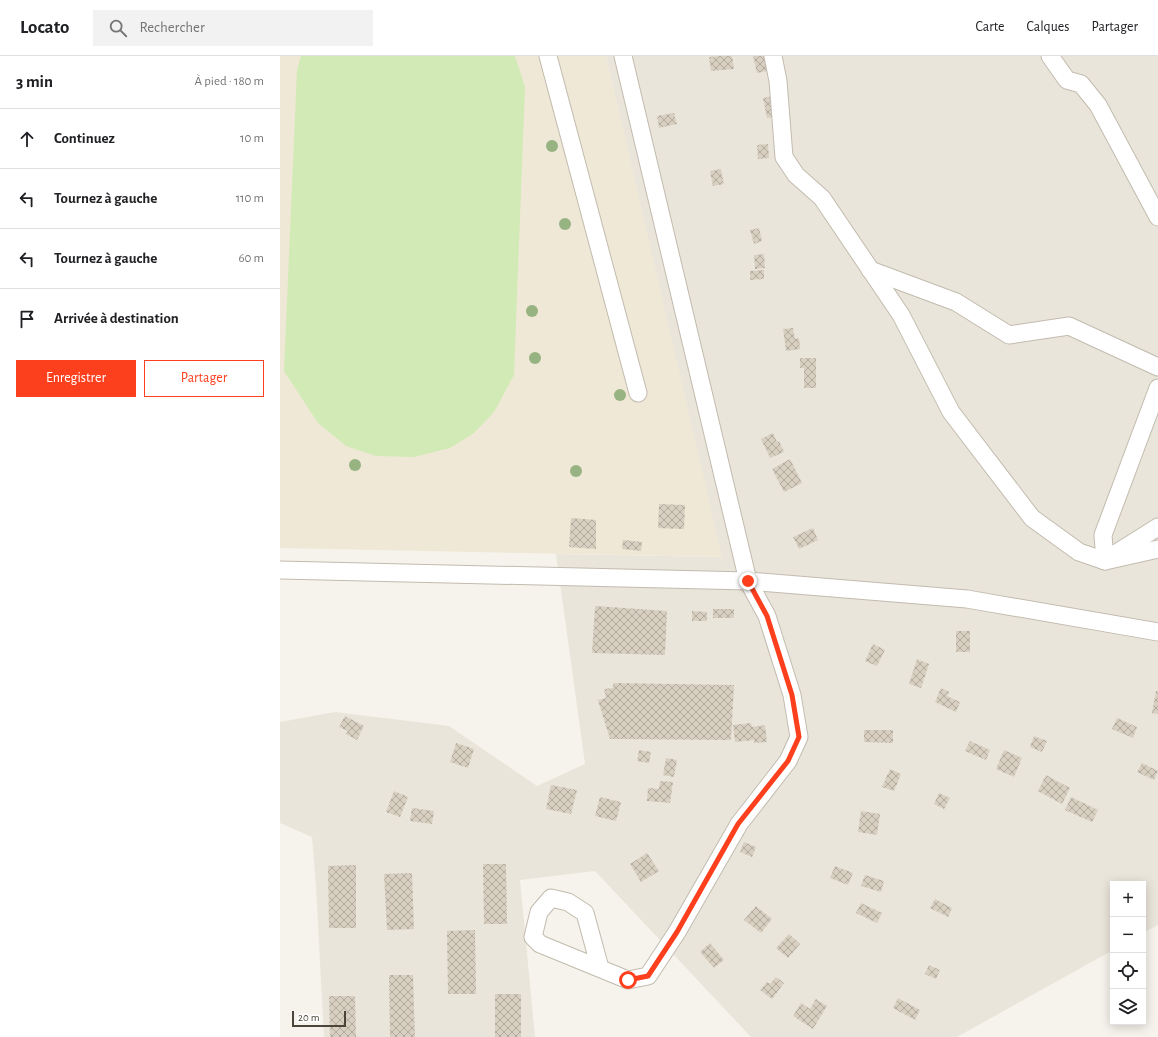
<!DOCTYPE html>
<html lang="fr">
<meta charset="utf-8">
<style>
:root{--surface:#fff;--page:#f2f2f2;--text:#202124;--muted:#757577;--line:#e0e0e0;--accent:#fc3f1d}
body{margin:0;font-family:"Alegreya Sans",sans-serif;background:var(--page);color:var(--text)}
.controls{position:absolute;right:12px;bottom:12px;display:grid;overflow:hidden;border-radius:0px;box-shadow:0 2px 10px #0003}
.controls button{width:36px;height:36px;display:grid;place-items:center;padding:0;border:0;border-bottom:1px solid var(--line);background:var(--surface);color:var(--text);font:20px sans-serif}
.scale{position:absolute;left:12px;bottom:10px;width:54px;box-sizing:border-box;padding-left:4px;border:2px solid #4b4439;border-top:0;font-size:11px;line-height:14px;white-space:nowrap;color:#4b4439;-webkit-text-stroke:3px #fff;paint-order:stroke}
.stop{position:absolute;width:12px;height:12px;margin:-9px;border:3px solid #fc3f1d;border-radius:50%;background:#fff}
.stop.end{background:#fc3f1d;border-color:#fff;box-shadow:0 1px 4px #0008}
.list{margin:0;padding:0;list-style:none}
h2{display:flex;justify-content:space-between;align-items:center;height:52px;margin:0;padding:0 16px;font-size:17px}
h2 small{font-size:13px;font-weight:400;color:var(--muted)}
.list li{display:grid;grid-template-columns:26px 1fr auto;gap:12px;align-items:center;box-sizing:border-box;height:60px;padding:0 16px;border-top:1px solid var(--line)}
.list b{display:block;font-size:15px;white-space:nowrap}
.list em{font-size:13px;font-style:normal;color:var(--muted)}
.actions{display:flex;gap:8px;padding:12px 16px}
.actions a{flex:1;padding:9px 0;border:1px solid var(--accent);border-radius:0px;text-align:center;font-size:14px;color:var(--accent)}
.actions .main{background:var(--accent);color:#fff}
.icon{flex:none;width:22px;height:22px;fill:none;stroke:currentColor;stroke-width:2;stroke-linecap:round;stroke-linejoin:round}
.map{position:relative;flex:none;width:878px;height:981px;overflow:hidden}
header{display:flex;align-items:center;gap:24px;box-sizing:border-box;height:56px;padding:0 20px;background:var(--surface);border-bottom:1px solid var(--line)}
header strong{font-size:19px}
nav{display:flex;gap:22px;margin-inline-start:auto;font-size:14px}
.search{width:280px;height:36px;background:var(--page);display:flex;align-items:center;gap:10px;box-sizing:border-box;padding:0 14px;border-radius:0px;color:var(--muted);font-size:15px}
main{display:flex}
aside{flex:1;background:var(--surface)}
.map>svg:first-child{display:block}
</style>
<header>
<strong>Locato</strong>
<div class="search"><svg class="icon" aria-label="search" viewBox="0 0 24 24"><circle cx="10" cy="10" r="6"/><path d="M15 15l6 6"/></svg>Rechercher</div>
<nav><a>Carte</a><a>Calques</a><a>Partager</a></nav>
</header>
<main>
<aside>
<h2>3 min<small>À pied · 180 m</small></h2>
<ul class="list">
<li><svg class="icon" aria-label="ahead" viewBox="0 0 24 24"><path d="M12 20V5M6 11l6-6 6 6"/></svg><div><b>Continuez</b></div><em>10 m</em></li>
<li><svg class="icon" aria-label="left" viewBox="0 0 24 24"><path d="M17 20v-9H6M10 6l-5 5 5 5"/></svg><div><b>Tournez à gauche</b></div><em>110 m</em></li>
<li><svg class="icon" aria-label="left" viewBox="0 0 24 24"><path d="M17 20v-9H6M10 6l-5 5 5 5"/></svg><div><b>Tournez à gauche</b></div><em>60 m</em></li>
<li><svg class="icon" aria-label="arrive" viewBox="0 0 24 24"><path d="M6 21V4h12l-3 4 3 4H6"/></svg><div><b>Arrivée à destination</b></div></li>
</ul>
<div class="actions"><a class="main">Enregistrer</a><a>Partager</a></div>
</aside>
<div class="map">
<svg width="878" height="981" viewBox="0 0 878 981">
<defs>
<pattern id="building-cross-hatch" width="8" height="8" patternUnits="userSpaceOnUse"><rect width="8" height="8" fill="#d8cfc1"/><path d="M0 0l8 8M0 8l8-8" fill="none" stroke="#b1aa9e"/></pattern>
</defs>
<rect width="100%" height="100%" fill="#f6f3ec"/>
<path fill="#eae5da" d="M326 0H878V869L863 877V828H833V894L677 981H471L315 815 240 824 255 981H44L36 831 32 781 0 767V666L55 656 169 670 257 730 305 708 276 498 441 501Z"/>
<path fill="#efe8d6" d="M0 0H326L442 501 0 492Z"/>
<path fill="#d2eab5" d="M21 0H235L245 31 234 319 214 356 194 377 170 392 134 401 96 400 66 390 38 367 4 315 17 14Z"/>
<g fill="url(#building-cross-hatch)">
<path d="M439 0H452L454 13 431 15 429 1Z"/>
<path d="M473 0H484L487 15 477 17Z"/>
<path d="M493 40 498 60 487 62 483 42Z"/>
<path d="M394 57 397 68 379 72 377 60Z"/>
<path d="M488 88 489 102 478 103 477 89Z"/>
<path d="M441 113 444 128 433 130 430 115Z"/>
<path d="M479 172 482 185 474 188 470 174Z"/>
<path d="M484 198 485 212 475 213 474 199Z"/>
<path d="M484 214V223L470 224V215Z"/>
<path d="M513 272 515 283 519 282 520 293 506 295 503 273Z"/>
<path d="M520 302H536V332H524V312H520Z"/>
<path d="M493 377 497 386 499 385 504 396 490 402 481 383Z"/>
<path d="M510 403 522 427 504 436 492 413Z"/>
<path d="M379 448 405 449 404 473 378 472Z"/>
<path d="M291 462 316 464V493L289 491Z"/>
<path d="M533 472 538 484 519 493 513 481Z"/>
<path d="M343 484 362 486 361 495 342 493Z"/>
<path d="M315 550 387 555 385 599 312 597Z"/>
<rect x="433" y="553" width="21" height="9"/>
<path d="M412 555 427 556V565H412Z"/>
<rect x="676" y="575" width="14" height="21"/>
<path d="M593 588 605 594 597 610 585 605Z"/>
<path d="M637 603 649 608 641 632 629 628Z"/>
<path d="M333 627 454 629 451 684 330 683 318 644 326 642 324 633 333 632Z"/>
<path d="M661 632 669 636 667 640 680 646 676 656 655 646Z"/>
<path d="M876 635H878V658L872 657Z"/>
<path d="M65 660 84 670 77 684 66 678 68 675 59 671Z"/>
<path d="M837 662 857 671 853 682 832 673Z"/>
<path d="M471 667 472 671 485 669 487 686 474 687V684L455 686 453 669Z"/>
<path d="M584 674H613V687L584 686Z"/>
<path d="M754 680 767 685 762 696 750 691Z"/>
<path d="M690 685 710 694 706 704 685 695Z"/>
<path d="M176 687 194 693 188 712 170 706Z"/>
<path d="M359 694 371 696 369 707 357 705Z"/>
<path d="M724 694 742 702 734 721 716 713Z"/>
<path d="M386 702 397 704 394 721 383 719Z"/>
<path d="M862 707 878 715 874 724 857 716Z"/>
<path d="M610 713 621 718 614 735 602 731Z"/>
<path d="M766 719 790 732 782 748 758 735Z"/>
<path d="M380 725 393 726 390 747 367 745 368 732 379 733Z"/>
<path d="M271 729 297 734 291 758 266 753Z"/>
<path d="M114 735 128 741 120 761 106 756Z"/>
<path d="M659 737 670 742 664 753 654 748Z"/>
<path d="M320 741 341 746 336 765 315 760Z"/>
<path d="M791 741 818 754 812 766 785 754Z"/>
<path d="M132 752 154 755 152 768 130 765Z"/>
<path d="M581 755 600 758 597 779 578 776Z"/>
<path d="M464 786 476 791 472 801 460 796Z"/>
<path d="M367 797 379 815 361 826 350 808Z"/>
<path d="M203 808H226L227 868H204Z"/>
<path d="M76 809V872H49L48 810Z"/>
<path d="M555 810 573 817 568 829 550 822Z"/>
<path d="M132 817 134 873 107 874 104 818Z"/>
<path d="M585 819 604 825 601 836 581 830Z"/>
<path d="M655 843 672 852 668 861 650 852Z"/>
<path d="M581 847 602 857 597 867 576 857Z"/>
<path d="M476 850 492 863 481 877 464 864Z"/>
<path d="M195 874 196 938H168L167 875Z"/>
<path d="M509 878 520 888 508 902 496 892Z"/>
<path d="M430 887 444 904 434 912 420 896Z"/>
<path d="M649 909 660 914 656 923 645 918Z"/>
<path d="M109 919H133L135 981H110Z"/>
<path d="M496 921 504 927 492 943 480 934 487 926 490 928Z"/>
<rect x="215" y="938" width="26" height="43"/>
<path d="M49 940H75L76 981H50Z"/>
<path d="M618 942 640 954 635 964 613 952Z"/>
<path d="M536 943 547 950 533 973 513 960 521 947 530 953Z"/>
</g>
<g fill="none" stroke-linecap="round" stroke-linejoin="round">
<g stroke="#c2bbae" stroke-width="19">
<g id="minor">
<path d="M268 0 358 337"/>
<path d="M493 0 498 25 504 101 516 119 542 142 621 259 671 356 752 462 799 496 825 505 878 493"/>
<path d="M770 0 787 24 801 28 818 49 878 161"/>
<path d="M590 214 676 246 729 279 789 270 878 311"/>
<path d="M835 498 878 471"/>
<path d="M825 505 823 479 878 332"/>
<path d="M0 514 468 525 687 543 878 576"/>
<path d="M320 912 305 857 288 846 271 842 259 856 253 881 260 888 348 924 368 920 397 876 459 768 508 705 519 681 512 639 487 560 468 525 343 0"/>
</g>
</g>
<use href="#minor" stroke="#fff" stroke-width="17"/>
</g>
<g fill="#97b381">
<circle cx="272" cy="90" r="6"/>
<circle cx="285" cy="168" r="6"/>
<circle cx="252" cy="255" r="6"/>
<circle cx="255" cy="302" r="6"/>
<circle cx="340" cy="339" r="6"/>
<circle cx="75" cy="409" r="6"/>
<circle cx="296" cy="415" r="6"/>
</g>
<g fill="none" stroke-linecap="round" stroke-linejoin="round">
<path stroke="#fc3f1d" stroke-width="5" d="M348 924 368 920 397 876 458 768 508 705 519 681 512 639 487 560 468 525"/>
</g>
</svg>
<div class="controls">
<button>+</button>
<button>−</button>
<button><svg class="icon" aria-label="locate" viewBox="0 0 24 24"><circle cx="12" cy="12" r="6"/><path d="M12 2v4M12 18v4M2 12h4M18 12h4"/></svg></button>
<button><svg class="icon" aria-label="layers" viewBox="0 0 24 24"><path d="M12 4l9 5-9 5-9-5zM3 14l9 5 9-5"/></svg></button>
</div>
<div class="scale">20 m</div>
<div class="stop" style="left:348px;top:924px"></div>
<div class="stop end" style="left:468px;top:525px"></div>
</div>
</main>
